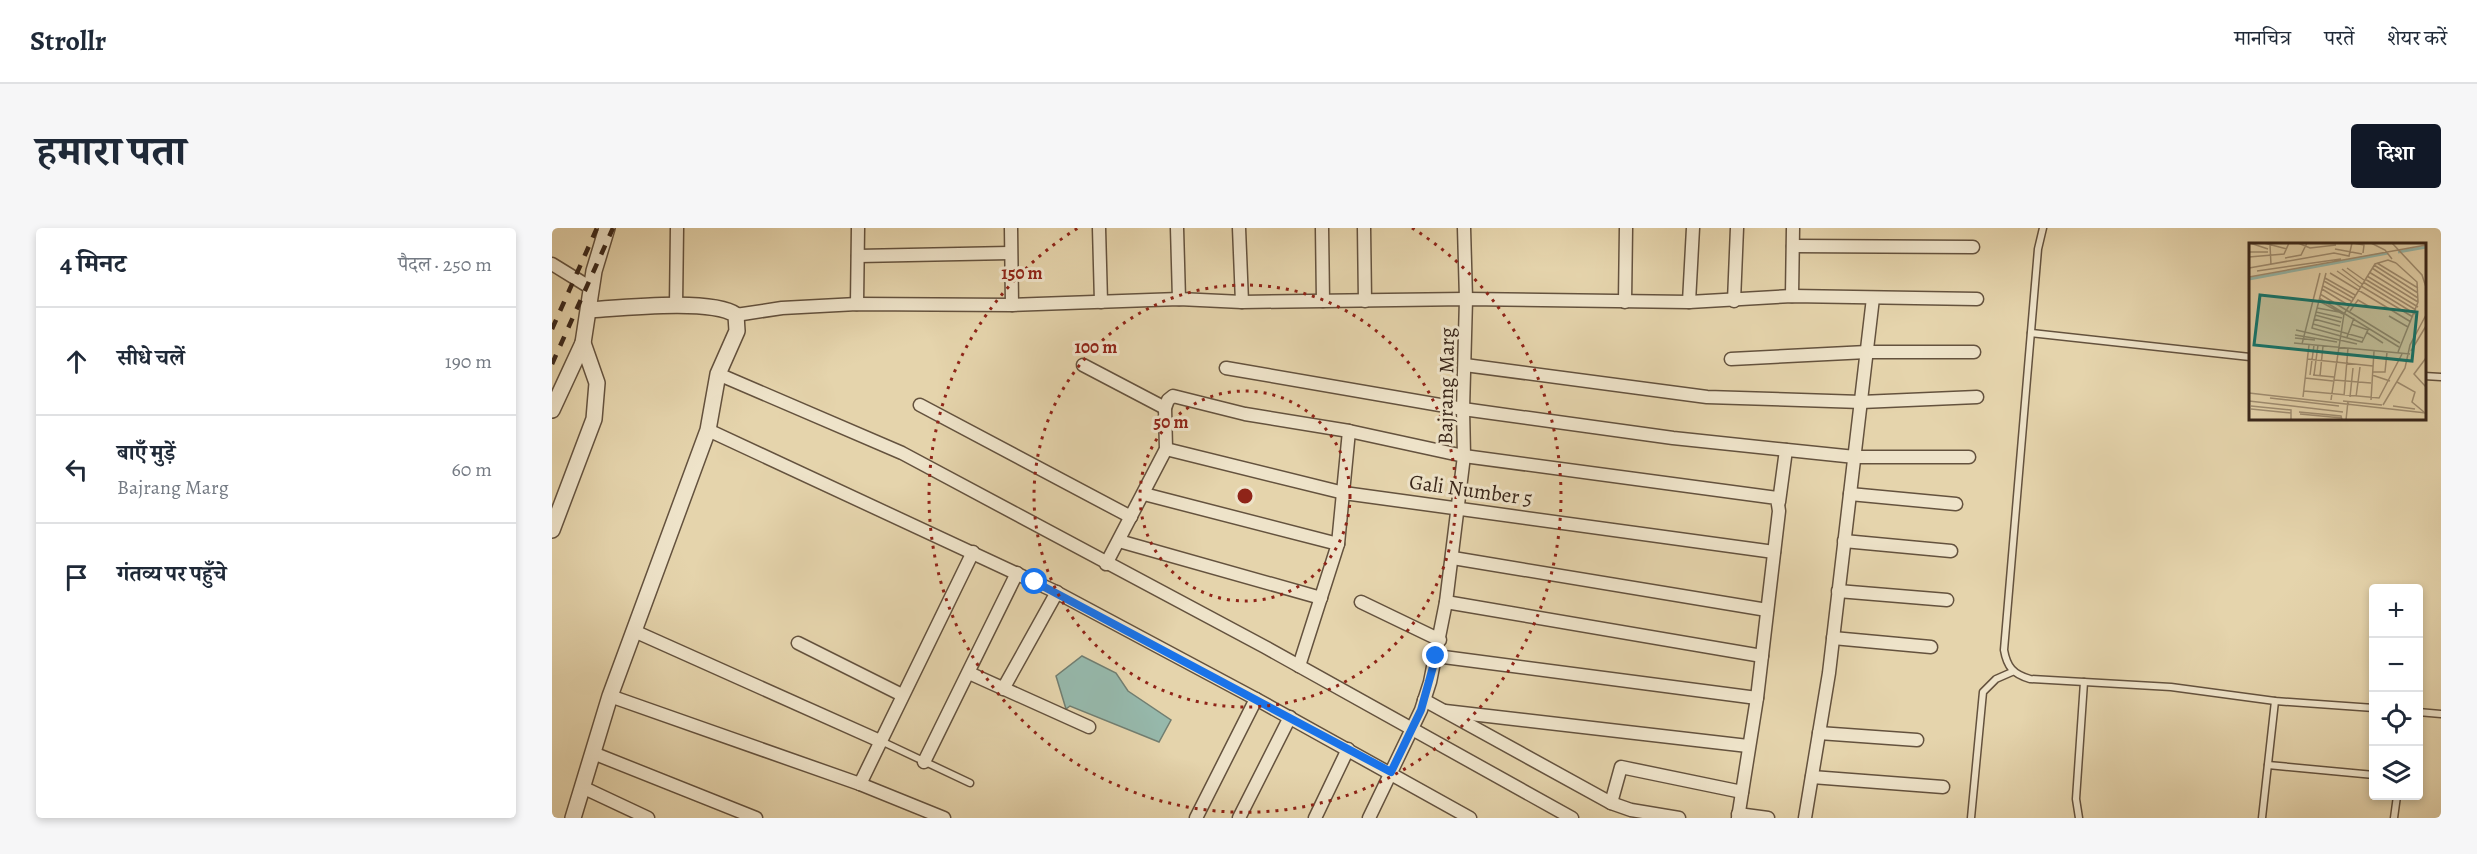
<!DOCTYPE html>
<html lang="hi">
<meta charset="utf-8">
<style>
:root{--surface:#fff;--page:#f6f6f7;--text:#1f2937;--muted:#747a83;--line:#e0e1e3;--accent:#111827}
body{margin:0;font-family:Alegreya,"Noto Serif Devanagari",serif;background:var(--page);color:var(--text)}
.controls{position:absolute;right:18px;bottom:18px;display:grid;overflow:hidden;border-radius:6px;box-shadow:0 3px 9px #0003}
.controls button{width:54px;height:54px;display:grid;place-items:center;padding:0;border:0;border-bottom:2px solid var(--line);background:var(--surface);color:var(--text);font:30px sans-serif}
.stop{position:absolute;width:18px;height:18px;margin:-14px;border:4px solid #1a73e8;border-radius:50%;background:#fff}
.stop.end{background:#1a73e8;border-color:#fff;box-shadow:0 2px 6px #0008}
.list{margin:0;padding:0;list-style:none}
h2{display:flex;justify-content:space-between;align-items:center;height:78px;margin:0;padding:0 24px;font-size:26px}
h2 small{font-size:20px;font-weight:400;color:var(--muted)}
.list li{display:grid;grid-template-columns:39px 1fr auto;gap:18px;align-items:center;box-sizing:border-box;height:108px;padding:0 24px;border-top:2px solid var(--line)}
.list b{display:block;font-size:22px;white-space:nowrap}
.list p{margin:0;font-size:20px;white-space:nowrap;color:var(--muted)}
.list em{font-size:20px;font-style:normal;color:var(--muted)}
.icon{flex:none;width:33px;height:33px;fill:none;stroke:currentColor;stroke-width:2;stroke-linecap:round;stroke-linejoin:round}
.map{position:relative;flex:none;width:1889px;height:590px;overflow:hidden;border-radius:6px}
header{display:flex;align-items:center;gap:36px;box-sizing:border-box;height:84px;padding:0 30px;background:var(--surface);border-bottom:2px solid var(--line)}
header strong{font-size:28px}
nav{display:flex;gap:33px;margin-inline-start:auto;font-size:21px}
.intro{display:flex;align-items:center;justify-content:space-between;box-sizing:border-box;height:144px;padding:0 36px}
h1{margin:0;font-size:42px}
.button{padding:15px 27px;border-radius:6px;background:var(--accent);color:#fff;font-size:21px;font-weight:700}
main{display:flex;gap:36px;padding:0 36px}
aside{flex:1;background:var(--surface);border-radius:6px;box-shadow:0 3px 9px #0003}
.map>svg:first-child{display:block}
</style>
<header>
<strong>Strollr</strong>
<nav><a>मानचित्र</a><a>परतें</a><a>शेयर करें</a></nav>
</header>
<div class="intro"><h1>हमारा पता</h1><a class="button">दिशा</a></div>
<main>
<aside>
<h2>4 मिनट<small>पैदल · 250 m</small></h2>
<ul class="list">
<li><svg class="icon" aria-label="ahead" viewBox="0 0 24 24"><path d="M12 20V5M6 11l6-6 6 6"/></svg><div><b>सीधे चलें</b></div><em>190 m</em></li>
<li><svg class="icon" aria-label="left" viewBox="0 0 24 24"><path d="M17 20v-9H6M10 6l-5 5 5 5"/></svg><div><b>बाएँ मुड़ें</b><p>Bajrang Marg</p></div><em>60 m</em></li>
<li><svg class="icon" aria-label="arrive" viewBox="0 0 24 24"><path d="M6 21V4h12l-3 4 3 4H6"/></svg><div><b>गंतव्य पर पहुँचे</b></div></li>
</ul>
</aside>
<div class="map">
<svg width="1889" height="590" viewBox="0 0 1889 590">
<rect width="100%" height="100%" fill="#e5d4ac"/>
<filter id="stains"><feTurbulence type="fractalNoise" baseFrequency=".00333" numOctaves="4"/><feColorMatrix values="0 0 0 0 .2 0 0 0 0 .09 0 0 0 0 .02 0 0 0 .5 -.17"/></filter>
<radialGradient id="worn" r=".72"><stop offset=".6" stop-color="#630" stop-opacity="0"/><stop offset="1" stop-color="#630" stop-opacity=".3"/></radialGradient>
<path fill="#96b8ab" stroke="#717e71" stroke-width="1.5" d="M530 428 564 445 576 463 619 492 607 514 518 478 514 481 504 448Z"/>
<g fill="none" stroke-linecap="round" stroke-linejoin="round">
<g stroke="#64523e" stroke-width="9">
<g id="service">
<path d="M1491 0 1486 21 1452 422C1455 439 1461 446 1478 451L1619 459 1723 473 1822 480"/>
<path d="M1479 105 1698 129"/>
<path d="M1872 148 1889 149"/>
<path d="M1866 484 1889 486"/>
<path d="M329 513 418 555"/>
<path d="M1716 537 1822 547"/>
<path d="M1419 590 1431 464 1444 451 1460 444"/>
<path d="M1527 590 1524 571 1532 454"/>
<path d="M1710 590 1723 473"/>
<path d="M1842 590 1845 568"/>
</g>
</g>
<g stroke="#64523e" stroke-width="15">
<g id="minor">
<path d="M459 0 460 77"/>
<path d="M547 0 549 74"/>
<path d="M625 0 627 71"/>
<path d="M687 0 690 74"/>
<path d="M770 0 771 73"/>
<path d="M812 0 813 73"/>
<path d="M1241 18 1421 19"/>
<path d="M306 28 458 25"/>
<path d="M0 36 39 60"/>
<path d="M1240 68 1241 0"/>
<path d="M1182 73 1185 0"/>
<path d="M1073 74 1074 0"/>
<path d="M1137 74 1141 0"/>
<path d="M305 76 306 0"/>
<path d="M124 78 125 0"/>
<path d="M184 87 230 80 305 76 460 77 627 71 690 74 914 71 1137 74 1240 68 1425 71"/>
<path d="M1179 131 1315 124H1422"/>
<path d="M531 137 613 180"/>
<path d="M913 137 1155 169 1309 174 1425 169"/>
<path d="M674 140 911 181 1121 210 1303 229H1417"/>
<path d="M166 146 350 225 713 419 1020 590"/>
<path d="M368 177 579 289"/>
<path d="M156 202 502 363 704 471 918 590"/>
<path d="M614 221 792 265 1222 324"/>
<path d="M592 266 786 316"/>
<path d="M1298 266 1404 276"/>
<path d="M1227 274 1234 222"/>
<path d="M567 313 769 370"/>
<path d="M1292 313 1399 323"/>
<path d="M901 330 1215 382"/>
<path d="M554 336 614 221 613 180 616 172 621 168 693 186 797 203 912 228 1225 270 1227 283 1205 470 1186 590"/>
<path d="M1286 363 1395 372"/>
<path d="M809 374 888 412"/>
<path d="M894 374 1210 428"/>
<path d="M82 403 328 513"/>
<path d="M1281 410 1379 419"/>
<path d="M246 415 350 467"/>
<path d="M884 428 1205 470"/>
<path d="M747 438 786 316 797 203"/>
<path d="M417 445 537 499"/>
<path d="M451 461 505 364"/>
<path d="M58 468 308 556 392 590"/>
<path d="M872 472 1059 575 1079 582 1127 590"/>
<path d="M893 483 1196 518"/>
<path d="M1267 505 1365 512"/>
<path d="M41 525 204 590"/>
<path d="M372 534 465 345"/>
<path d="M1260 549 1391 559"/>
<path d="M308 556 421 324"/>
<path d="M30 559 96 590"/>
<path d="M1059 575 1069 539 1190 564"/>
<path d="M1186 586 1216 590"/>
<path d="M644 590 704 471"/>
<path d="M687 590 738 489"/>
<path d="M763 590 796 521"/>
<path d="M817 590 869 482 878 454 894 374 912 228 911 181 914 71 912 0"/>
<path d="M1253 590 1277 445 1321 70"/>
</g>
</g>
<g stroke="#64523e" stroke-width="18">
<g id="tertiary">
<path d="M0 182 31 115 42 43 55 0"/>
<path d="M0 302 42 191 45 155 31 115"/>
<path d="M21 590 58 468 156 202 166 146 185 103 184 87C160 70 69 80 37 82"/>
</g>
</g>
<use href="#service" stroke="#eee3c9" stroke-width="6"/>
<use href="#minor" stroke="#eee3c9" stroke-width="12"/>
<use href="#tertiary" stroke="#eee3c9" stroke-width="15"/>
<g stroke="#39261a" stroke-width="4.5" stroke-dasharray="10 10" stroke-linecap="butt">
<path d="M0 101 45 0"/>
<path d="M0 136 61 0"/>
</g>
</g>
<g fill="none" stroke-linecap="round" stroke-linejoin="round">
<path stroke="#1a73e8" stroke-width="8" d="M483 354 839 544 869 482 884 428"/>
</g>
<g fill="none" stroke="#8f2418" stroke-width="3" stroke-dasharray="3 6">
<circle cx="693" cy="268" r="105"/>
<circle cx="693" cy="268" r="211"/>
<path d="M860 0A316 316 0 1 1 526 0"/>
</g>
<g text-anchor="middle" stroke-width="6" stroke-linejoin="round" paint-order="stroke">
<g font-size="21" fill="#39261a" stroke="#eee3c9">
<text transform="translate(894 158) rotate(-89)" y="7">Bajrang Marg</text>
<text transform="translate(919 262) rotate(8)" y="7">Gali Number 5</text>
</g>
</g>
<g transform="translate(1697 15)">
<rect width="177" height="177" fill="#e5d4ac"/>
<path fill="none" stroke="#96b8ab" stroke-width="3" d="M149 9 177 4M0 36 139 10"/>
<path fill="none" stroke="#a08e72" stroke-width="1.5" d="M1 0 19 6M15 0 38 6M49 0 61 5 87 2M104 0 115 2 114 10M122 0 136 7 143 16M143 0 173 32 177 44M21 2 22 22M86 6 113 11M0 9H19M0 14 35 11 40 0M36 15 52 12 58 0M128 20 169 45M147 20 168 39 169 59 149 109M125 22 169 50M0 25 85 10 100 13 103 0M98 25 115 37M123 25 169 55M93 26 113 41M8 28 92 16M88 28 111 44M120 29 169 59M77 30 63 85 113 99 120 85M81 30 162 79M118 33 169 64M0 34 177 2M76 35 106 52M116 36 167 67M75 38 104 55M114 39 166 71M74 43 102 58M112 43 164 74M73 46 99 62M71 51 151 100M70 55 150 104M70 58 94 71M68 65 90 69M101 68 109 57 121 64M67 69 93 75M66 72 92 79M140 73 159 84M65 76 91 83M64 81 114 95M102 81 119 87M47 87 108 101M117 89 134 100M46 92 88 99M98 94 105 75M46 95 66 97M45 100 161 111M53 101 71 30M162 108 177 83M177 115 165 131 177 144M58 116 124 123M124 129H136L138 109M61 132 65 102M64 132 85 134M65 132 69 102M123 132 141 138M71 133 74 103M56 135 84 138M85 137 122 140M148 139 166 149 163 159 175 169M55 148 130 155 153 111M0 150 177 170M95 153 99 105M54 154 60 102M101 154 104 125M107 154 111 124M21 155 90 163M82 157 95 71 126 21 139 17 147 20M122 157 125 108M0 158 94 169M94 158 133 162M134 162 156 125 161 102 177 72M2 163 42 167V177M144 163 166 166M2 166 42 170M50 169 92 173 93 177M51 171 93 175M97 177 99 158"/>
<path fill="#0f766e" fill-opacity="0.15" stroke="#0f766e" stroke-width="3" d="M11 52 168 69 163 118 5 102Z"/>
<rect width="177" height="177" fill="none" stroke="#39261a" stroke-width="3"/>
</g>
<circle cx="693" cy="268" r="9" fill="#8f2418" stroke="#eee3c9" stroke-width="3"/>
<g font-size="18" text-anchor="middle" font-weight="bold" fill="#8f2418" stroke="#eee3c9" stroke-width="6" stroke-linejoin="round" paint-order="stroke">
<text x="470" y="51">150 m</text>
<text x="544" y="125">100 m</text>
<text x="619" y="200">50 m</text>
</g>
<rect width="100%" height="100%" filter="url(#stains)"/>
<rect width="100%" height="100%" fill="url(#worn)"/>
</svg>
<div class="controls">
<button>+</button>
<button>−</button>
<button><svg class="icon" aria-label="locate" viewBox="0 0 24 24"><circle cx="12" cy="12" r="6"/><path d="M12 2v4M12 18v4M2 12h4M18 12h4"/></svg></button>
<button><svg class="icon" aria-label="layers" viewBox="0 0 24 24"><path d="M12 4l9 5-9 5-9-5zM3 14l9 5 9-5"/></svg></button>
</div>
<div class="stop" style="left:483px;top:354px"></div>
<div class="stop end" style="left:884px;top:428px"></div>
</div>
</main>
